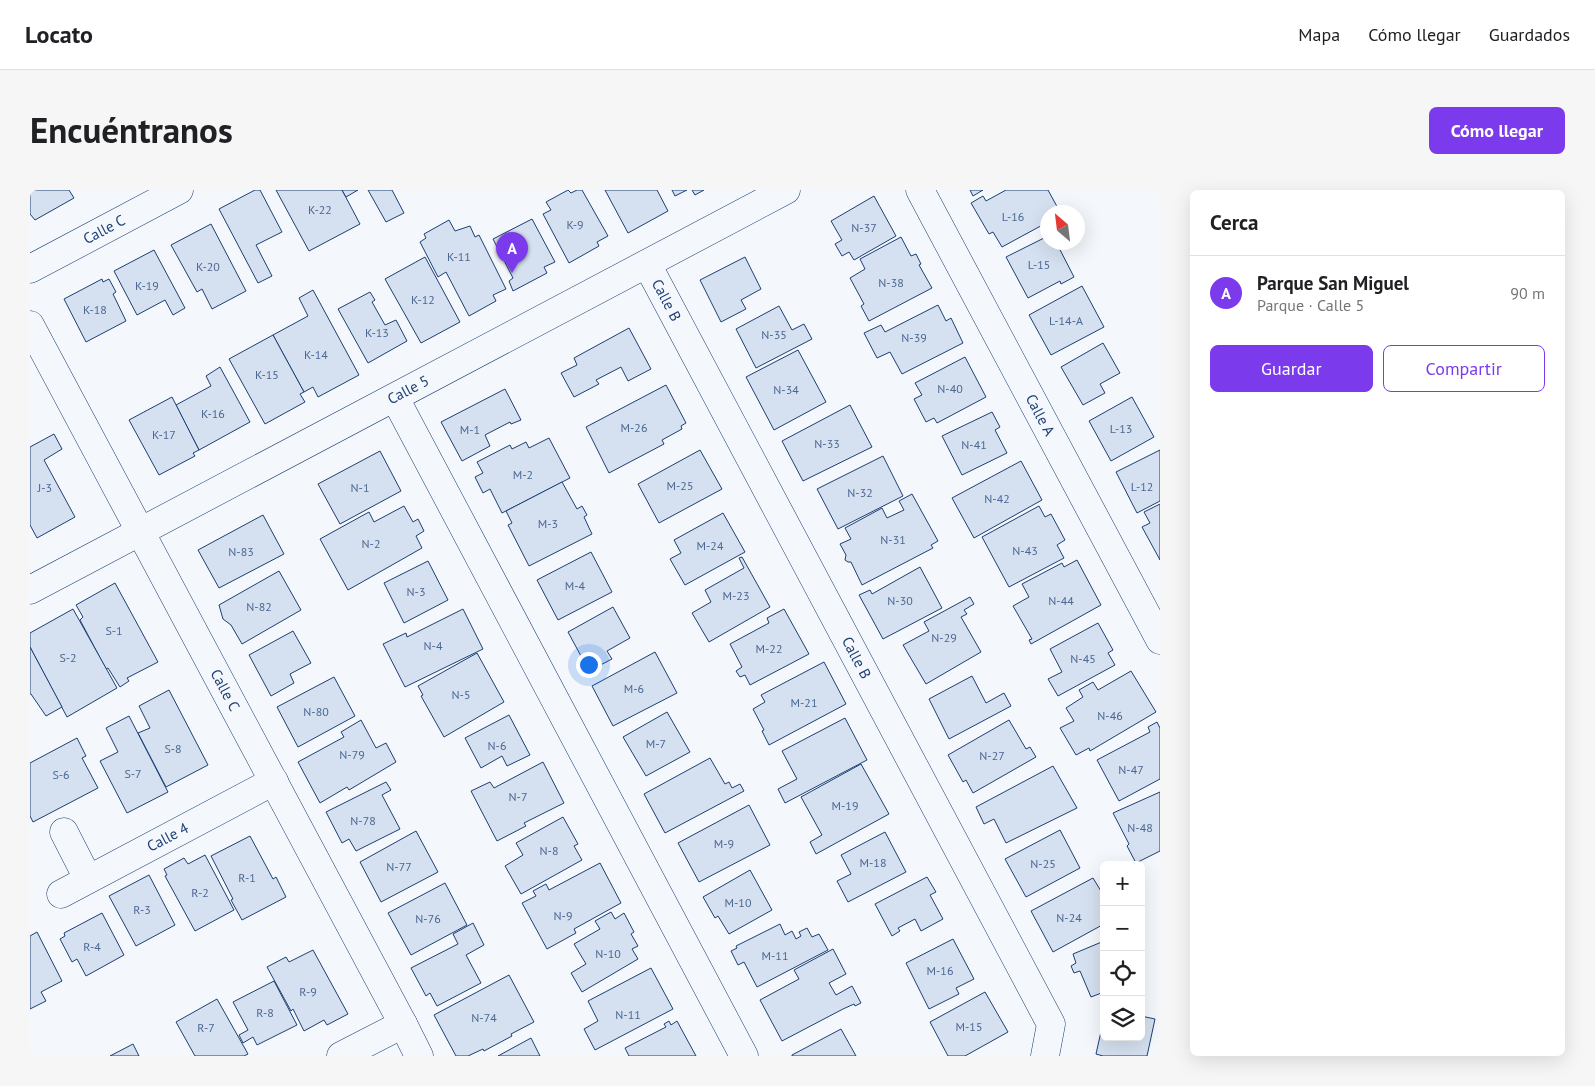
<!DOCTYPE html>
<html lang="es">
<meta charset="utf-8">
<style>
:root{--surface:#fff;--page:#f6f6f6;--text:#202124;--muted:#757577;--line:#e0e0e0;--accent:#7c3aed}
body{margin:0;font-family:"PT Sans",sans-serif;background:var(--page);color:var(--text)}
.controls{position:absolute;right:15px;bottom:15px;display:grid;overflow:hidden;border-radius:8px;box-shadow:0 5px 20px #0002}
.controls button{width:45px;height:45px;display:grid;place-items:center;padding:0;border:0;border-bottom:1px solid var(--line);background:var(--surface);color:var(--text);font:25px sans-serif}
.compass{position:absolute;left:1010px;top:15px;width:45px;height:45px;border-radius:50%;background:var(--surface);box-shadow:0 5px 20px #0002;rotate:332deg}
.you{position:absolute;left:558px;top:474px;width:18px;height:18px;margin:-12px;border:4px solid #fff;border-radius:50%;background:#1a73e8;box-shadow:0 0 0 8px #1a73e833}
.badge{display:grid;place-items:center;width:32px;height:32px;border-radius:50%;background:var(--accent);color:#fff;font-size:16px;font-weight:700}
.pin{position:absolute;translate:-50% -41px;filter:drop-shadow(0 1px 2px #0008)}
.pin::after{content:'';position:absolute;top:26px;width:18px;height:15px;background:inherit;clip-path:polygon(0 0,100% 0,50% 100%)}
.list{margin:0;padding:0;list-style:none}
h2{display:flex;justify-content:space-between;align-items:center;height:65px;margin:0;padding:0 20px;font-size:21px}
h2 small{font-size:16px;font-weight:400;color:var(--muted)}
.list li{display:grid;grid-template-columns:32px 1fr auto;gap:15px;align-items:center;box-sizing:border-box;height:75px;padding:0 20px;border-top:1px solid var(--line)}
.list b{display:block;font-size:19px;white-space:nowrap}
.list p{margin:0;font-size:16px;white-space:nowrap;color:var(--muted)}
.list em{font-size:16px;font-style:normal;color:var(--muted)}
.actions{display:flex;gap:10px;padding:15px 20px}
.actions a{flex:1;padding:11px 0;border:1px solid var(--accent);border-radius:8px;text-align:center;font-size:18px;color:var(--accent)}
.actions .main{background:var(--accent);color:#fff}
.icon{flex:none;width:28px;height:28px;fill:none;stroke:currentColor;stroke-width:2;stroke-linecap:round;stroke-linejoin:round}
.map{position:relative;flex:none;width:1130px;height:866px;overflow:hidden;border-radius:8px}
header{display:flex;align-items:center;gap:30px;box-sizing:border-box;height:70px;padding:0 25px;background:var(--surface);border-bottom:1px solid var(--line)}
header strong{font-size:24px}
nav{display:flex;gap:28px;margin-inline-start:auto;font-size:18px}
.intro{display:flex;align-items:center;justify-content:space-between;box-sizing:border-box;height:120px;padding:0 30px}
h1{margin:0;font-size:35px}
.button{padding:12px 22px;border-radius:8px;background:var(--accent);color:#fff;font-size:18px;font-weight:700}
main{display:flex;gap:30px;padding:0 30px}
aside{flex:1;background:var(--surface);border-radius:8px;box-shadow:0 5px 20px #0002}
.map>svg:first-child{display:block}
</style>
<header>
<strong>Locato</strong>
<nav><a>Mapa</a><a>Cómo llegar</a><a>Guardados</a></nav>
</header>
<div class="intro"><h1>Encuéntranos</h1><a class="button">Cómo llegar</a></div>
<main>
<div class="map">
<svg width="1130" height="866" viewBox="0 0 1130 866">
<rect width="100%" height="100%" fill="#f4f7fb"/>
<g fill="#d5e0f0" stroke="#1d3f73">
<path d="M0 0H39L44 8 5 30 0 24Z"/>
<path d="M225 0H230L252 42 226 55 242 86 228 93 189 19Z"/>
<path d="M246 0H312L330 34 279 61Z"/>
<path d="M312 0H328L316 7Z"/>
<path d="M338 0H362L374 23 356 32Z"/>
<path d="M538 0 541 3 547 0H552L578 46 567 52 569 56 539 73 513 24 521 20 516 12Z"/>
<path d="M575 0H627L638 21 598 43Z"/>
<path d="M642 0H657L645 6Z"/>
<path d="M662 0H674L665 5Z"/>
<path d="M940 0H953L943 6Z"/>
<path d="M976 0H1018L1030 22H1018V32L972 57 963 42 959 44 941 13 953 6 956 11Z"/>
<path d="M844 6 866 46 824 70 819 62 812 66 805 54 812 50 801 31Z"/>
<path d="M502 29 525 72 514 77 517 83 483 101 479 91 483 88 463 49Z"/>
<path d="M419 30 425 41 440 36 445 47 449 45 476 99 463 105 466 111 439 126 416 82 408 87 390 52 396 48 394 44Z"/>
<path d="M181 34 216 101 182 119 172 99 167 102 141 55Z"/>
<path d="M1018 46V52H1026L1044 87 1031 94 1030 91 998 108 976 67Z"/>
<path d="M871 47 881 66 886 64 891 74 889 75 902 98 839 131 831 116 834 114 820 88 835 79 830 69Z"/>
<path d="M124 60 155 118 143 125 135 110 107 125 84 81Z"/>
<path d="M395 67 430 132 391 153 355 89Z"/>
<path d="M715 67 731 99 711 110 716 119 691 132 670 90Z"/>
<path d="M72 89 73 92 79 89 86 102 83 104 96 131 56 152 34 109Z"/>
<path d="M1052 96 1074 137 1021 165 999 125Z"/>
<path d="M283 100 329 185 288 207 283 197 274 202 243 145 278 126 269 108Z"/>
<path d="M340 102 345 110 342 112 355 135 366 130 377 151 338 173 308 119Z"/>
<path d="M908 115 916 131 921 128 933 153 872 184 860 162 847 168 834 143 851 135 855 142Z"/>
<path d="M749 116 762 140 774 134 782 149 726 178 706 139Z"/>
<path d="M599 138 621 179 598 191 591 177 566 190 569 194 544 207 531 183 547 175 544 168Z"/>
<path d="M243 145 274 202 270 204 275 212 235 234 199 169Z"/>
<path d="M1073 153 1090 183 1070 194 1075 203 1053 215 1031 177Z"/>
<path d="M768 160 796 212 744 240 716 187Z"/>
<path d="M935 167 956 207 907 233 904 228 896 232 884 209 892 205 885 193Z"/>
<path d="M190 177 220 232 169 260 146 215 181 196 176 186Z"/>
<path d="M636 195 656 233 651 236 652 239 632 250 634 254 579 283 556 237Z"/>
<path d="M475 199 491 230 481 234 480 232 455 245 460 256 432 271 411 232Z"/>
<path d="M142 207 169 260 163 263 165 266 129 285 99 230Z"/>
<path d="M1102 207 1124 247 1081 271 1059 231Z"/>
<path d="M820 215 842 257 773 291 752 251Z"/>
<path d="M962 222 970 237 965 240 977 263 932 285 912 246Z"/>
<path d="M24 244 32 259 14 270 45 327 7 348 0 335V257Z"/>
<path d="M519 248 540 288 472 323 460 299 453 303 445 287 453 283 447 272 480 255 482 259 496 252 499 258Z"/>
<path d="M670 260 692 299 629 333 608 294Z"/>
<path d="M1130 260V311L1107 323 1086 282Z"/>
<path d="M350 261 371 301 310 334 288 294Z"/>
<path d="M853 266 873 306 808 339 787 299Z"/>
<path d="M991 271 1012 310 944 348 922 308Z"/>
<path d="M532 292 547 319 552 316 557 325 554 327 562 344 499 376 478 335 482 333 476 321Z"/>
<path d="M882 304 908 351 901 355 903 358 832 395 821 372H818L815 370 816 365 810 354 821 349 815 338 852 318 857 328 874 320 869 311Z"/>
<path d="M1130 314V370L1112 337 1120 333 1114 322Z"/>
<path d="M374 316 383 332 388 329 394 341 386 346 392 358 318 400 290 349 339 322 344 332Z"/>
<path d="M1009 316 1015 327 1021 324 1035 350 1027 355 1034 368 979 397 952 347Z"/>
<path d="M693 323 715 362 655 395 640 369 651 363 644 350Z"/>
<path d="M233 325 254 364 189 398 168 360Z"/>
<path d="M561 362 582 402 528 430 507 390Z"/>
<path d="M712 367 740 417 679 452 662 423 681 412 675 400 714 378 709 368Z"/>
<path d="M1047 370 1071 415 1001 454 999 450 1002 449 983 416 999 407 992 394 1032 373 1034 377Z"/>
<path d="M398 371 418 410 374 433 354 393Z"/>
<path d="M890 377 912 418 853 449 829 405 840 400 842 404Z"/>
<path d="M249 381 271 420 212 454 201 435 193 429 189 415Z"/>
<path d="M85 393 128 472 97 488 99 491 90 497 78 478 76 479 50 430 53 427 46 415Z"/>
<path d="M940 407 944 414 934 420 937 424 931 427 951 462 896 494 873 455 899 441 894 432Z"/>
<path d="M583 417 600 448 577 461 582 469 559 481 538 442Z"/>
<path d="M43 419 87 498 37 527 0 457V443Z"/>
<path d="M433 419 453 459 375 497 353 454 376 443 377 447Z"/>
<path d="M754 419 779 464 720 495 715 485 710 487 706 481 712 477 700 454 739 433 737 428Z"/>
<path d="M1068 433 1083 460 1078 463 1085 475 1028 506 1018 489 1032 482 1020 459Z"/>
<path d="M263 441 281 473 260 484 264 493 241 506 219 465Z"/>
<path d="M0 457 32 517 16 526 1 504H0Z"/>
<path d="M625 462 647 503 583 536 562 496Z"/>
<path d="M447 463 474 512 414 547 391 506 393 505 388 496Z"/>
<path d="M794 472 816 514 739 555 732 541 734 540 723 519 735 512 731 505Z"/>
<path d="M1101 481 1126 522 1060 561 1059 558 1046 565 1030 538 1044 531 1036 518 1053 507 1049 500 1063 492 1068 500Z"/>
<path d="M942 486 956 513 974 503 981 516 919 549 899 509Z"/>
<path d="M304 487 325 526 268 557 247 517Z"/>
<path d="M139 500 178 575 136 597 108 543 120 538 109 516Z"/>
<path d="M637 522 660 562 616 586 593 547Z"/>
<path d="M479 525 500 565 477 576 472 566 451 578 435 548Z"/>
<path d="M99 526 138 602 97 623 70 571 88 562 76 538Z"/>
<path d="M815 528 837 570 755 613 748 599 767 589 752 561Z"/>
<path d="M331 530 346 558 356 553 366 572 319 600 317 597 290 613 268 572 314 547 311 542Z"/>
<path d="M979 530 996 559 1000 557 1006 567 943 603 936 590 933 592 918 565Z"/>
<path d="M1127 532 1130 538V589L1089 611 1067 570 1120 542 1118 537Z"/>
<path d="M47 548 56 566 52 568 68 598 3 632 0 626V573Z"/>
<path d="M680 568 695 594 699 592 702 598 710 594 714 601 635 643 614 604Z"/>
<path d="M513 572 534 613 494 633 496 636 467 651 441 601 460 592 464 598Z"/>
<path d="M831 574 859 624 786 664 780 652 792 645 771 607Z"/>
<path d="M1023 576 1047 618 976 653 964 629 954 634 946 617Z"/>
<path d="M356 592 361 600 352 605 370 639 326 661 319 649 312 653 296 622Z"/>
<path d="M1130 602V661L1106 673 1097 656 1099 654 1083 623Z"/>
<path d="M719 615 740 655 669 692 648 653Z"/>
<path d="M533 627 548 654 544 656 552 670 491 704 475 676 493 665 486 653Z"/>
<path d="M1030 640 1050 678 996 707 975 669Z"/>
<path d="M386 641 408 682 351 712 330 672Z"/>
<path d="M855 642 876 682 818 712 807 691 821 684 811 665Z"/>
<path d="M220 646 243 689 246 687 256 707 212 730 201 710 203 709 181 666Z"/>
<path d="M175 665 204 720 165 741 135 686 137 685 134 679 154 668 158 674Z"/>
<path d="M570 673 591 713 544 739 546 743 517 759 492 713 506 706 503 701 516 694 519 700Z"/>
<path d="M720 680 742 720 699 744 688 726 685 728 673 707Z"/>
<path d="M119 685 145 735 106 756 79 706Z"/>
<path d="M897 687 906 702 900 705 913 729 891 741 885 729 868 738 870 741 862 746 845 714Z"/>
<path d="M1063 688 1074 706V734L1023 762 1001 721Z"/>
<path d="M415 693 437 735 381 765 358 723Z"/>
<path d="M581 722 585 729 594 723 604 742 601 744 608 756 602 759 608 769 552 802 541 783 556 774 544 754 570 739 565 731Z"/>
<path d="M72 723 94 765 56 786 47 769 42 772 30 749 35 746 34 743Z"/>
<path d="M443 733 454 755 436 765 451 793 407 816 400 803 396 806 381 778 428 754 423 744Z"/>
<path d="M750 734 755 745 762 741 766 749 771 746 769 742 777 738 782 747 789 744 798 760 727 797 714 772 708 775 701 761 707 758 706 756Z"/>
<path d="M7 742 32 791 11 802 16 811 0 819V746Z"/>
<path d="M923 749 944 789 926 798 929 804 899 819 876 773Z"/>
<path d="M1074 751V802L1061 807 1050 781 1044 783 1041 776 1046 773 1043 764Z"/>
<path d="M803 759 816 784 799 793 806 805 822 796 831 813 825 816 824 814 813 819 752 851 730 810 769 789 764 780Z"/>
<path d="M283 760 318 824 297 835 294 830 274 841 263 819 261 821 237 777 256 767 259 772Z"/>
<path d="M621 778 643 819 565 860 554 839 568 831 558 811Z"/>
<path d="M479 785 504 832 481 844 482 846 454 861 453 859 438 866H426L404 825Z"/>
<path d="M244 791 267 835 227 855 223 847 213 853 209 845 218 840 203 812Z"/>
<path d="M955 802 978 842 935 866H918L900 832Z"/>
<path d="M187 809 218 864 214 866H165L146 832Z"/>
<path d="M1111 826 1125 829 1117 866H1073L1066 864 1074 828V847H1111Z"/>
<path d="M639 831 641 835 647 831 666 866H599L595 858 636 837 634 834Z"/>
<path d="M811 839 826 866H762V865Z"/>
<path d="M501 848 510 866H468Z"/>
<path d="M103 854 109 866H80Z"/>
</g>
<g fill="none" stroke-linecap="round" stroke-linejoin="round">
<g stroke="#1d3f73" stroke-width="29">
<g id="minor">
<path id="s1" d="M890 0 1130 450"/>
<path id="s2" d="M617 74 1021 834 1015 866"/>
<path id="s3" d="M0 79 149 0"/>
<path id="s4" d="M0 135 373 834 389 866"/>
<path d="M365 208 714 866"/>
<path id="s5" d="M0 400 756 0"/>
<path d="M34 642 58 689"/>
<path id="s6" d="M31 704 244 591"/>
<path d="M311 866 373 834"/>
</g>
</g>
<use href="#minor" stroke="#f4f7fb" stroke-width="28"/>
</g>
<g text-anchor="middle" stroke-width="4" stroke-linejoin="round" paint-order="stroke">
<g font-size="12" fill="#4b6792">
<text x="290" y="24">K-22</text>
<text x="983" y="31">L-16</text>
<text x="545" y="39">K-9</text>
<text x="834" y="42">N-37</text>
<text x="429" y="71">K-11</text>
<text x="1009" y="79">L-15</text>
<text x="178" y="81">K-20</text>
<text x="861" y="97">N-38</text>
<text x="117" y="100">K-19</text>
<text x="393" y="114">K-12</text>
<text x="65" y="124">K-18</text>
<text x="1036" y="135">L-14-A</text>
<text x="347" y="147">K-13</text>
<text x="744" y="149">N-35</text>
<text x="884" y="152">N-39</text>
<text x="286" y="169">K-14</text>
<text x="237" y="189">K-15</text>
<text x="920" y="203">N-40</text>
<text x="756" y="204">N-34</text>
<text x="183" y="228">K-16</text>
<text x="604" y="242">M-26</text>
<text x="1091" y="243">L-13</text>
<text x="440" y="244">M-1</text>
<text x="134" y="249">K-17</text>
<text x="797" y="258">N-33</text>
<text x="944" y="259">N-41</text>
<text x="493" y="289">M-2</text>
<text x="650" y="300">M-25</text>
<text x="1112" y="301">L-12</text>
<text x="15" y="302">J-3</text>
<text x="330" y="302">N-1</text>
<text x="830" y="307">N-32</text>
<text x="967" y="313">N-42</text>
<text x="518" y="338">M-3</text>
<text x="863" y="354">N-31</text>
<text x="341" y="358">N-2</text>
<text x="680" y="360">M-24</text>
<text x="995" y="365">N-43</text>
<text x="211" y="366">N-83</text>
<text x="545" y="400">M-4</text>
<text x="386" y="406">N-3</text>
<text x="706" y="410">M-23</text>
<text x="870" y="415">N-30</text>
<text x="1031" y="415">N-44</text>
<text x="229" y="421">N-82</text>
<text x="84" y="445">S-1</text>
<text x="914" y="452">N-29</text>
<text x="403" y="460">N-4</text>
<text x="739" y="463">M-22</text>
<text x="38" y="472">S-2</text>
<text x="1053" y="473">N-45</text>
<text x="604" y="503">M-6</text>
<text x="431" y="509">N-5</text>
<text x="774" y="517">M-21</text>
<text x="286" y="526">N-80</text>
<text x="1080" y="530">N-46</text>
<text x="626" y="558">M-7</text>
<text x="467" y="560">N-6</text>
<text x="143" y="563">S-8</text>
<text x="322" y="569">N-79</text>
<text x="962" y="570">N-27</text>
<text x="1101" y="584">N-47</text>
<text x="103" y="588">S-7</text>
<text x="31" y="589">S-6</text>
<text x="488" y="611">N-7</text>
<text x="815" y="620">M-19</text>
<text x="333" y="635">N-78</text>
<text x="1110" y="642">N-48</text>
<text x="694" y="658">M-9</text>
<text x="519" y="665">N-8</text>
<text x="843" y="677">M-18</text>
<text x="1013" y="678">N-25</text>
<text x="369" y="681">N-77</text>
<text x="217" y="692">R-1</text>
<text x="170" y="707">R-2</text>
<text x="708" y="717">M-10</text>
<text x="112" y="724">R-3</text>
<text x="533" y="730">N-9</text>
<text x="1039" y="732">N-24</text>
<text x="398" y="733">N-76</text>
<text x="62" y="761">R-4</text>
<text x="578" y="768">N-10</text>
<text x="745" y="770">M-11</text>
<text x="910" y="785">M-16</text>
<text x="278" y="806">R-9</text>
<text x="235" y="827">R-8</text>
<text x="598" y="829">N-11</text>
<text x="454" y="832">N-74</text>
<text x="939" y="841">M-15</text>
<text x="176" y="842">R-7</text>
</g>
<g font-size="15" fill="#1d3f73" stroke="#f4f7fb">
<text dy="5" stroke="none"><textPath href="#s3" startOffset="84">Calle C</textPath></text>
<text dy="5" stroke="none"><textPath href="#s2" startOffset="41">Calle B</textPath></text>
<text dy="5" stroke="none"><textPath href="#s5" startOffset="428">Calle 5</textPath></text>
<text dy="5" stroke="none"><textPath href="#s1" startOffset="255">Calle A</textPath></text>
<text dy="5" stroke="none"><textPath href="#s2" startOffset="446">Calle B</textPath></text>
<text dy="5" stroke="none"><textPath href="#s4" startOffset="414">Calle C</textPath></text>
<text dy="5" stroke="none"><textPath href="#s6" startOffset="121">Calle 4</textPath></text>
</g>
</g>
</svg>
<div class="controls">
<button>+</button>
<button>−</button>
<button><svg class="icon" aria-label="locate" viewBox="0 0 24 24"><circle cx="12" cy="12" r="6"/><path d="M12 2v4M12 18v4M2 12h4M18 12h4"/></svg></button>
<button><svg class="icon" aria-label="layers" viewBox="0 0 24 24"><path d="M12 4l9 5-9 5-9-5zM3 14l9 5 9-5"/></svg></button>
</div>
<svg class="compass" viewBox="-18 -18 36 36"><path d="M0-13l5 13h-10z" fill="#e53935"/><path d="M0 13l5-13h-10z" fill="#757577"/></svg>
<div class="you"></div>
<div class="pin badge" style="left:482px;top:83px">A</div>
</div>
<aside>
<h2>Cerca<small></small></h2>
<ul class="list">
<li><span class="badge">A</span><div><b>Parque San Miguel</b><p>Parque · Calle 5</p></div><em>90 m</em></li>
</ul>
<div class="actions"><a class="main">Guardar</a><a>Compartir</a></div>
</aside>
</main>
